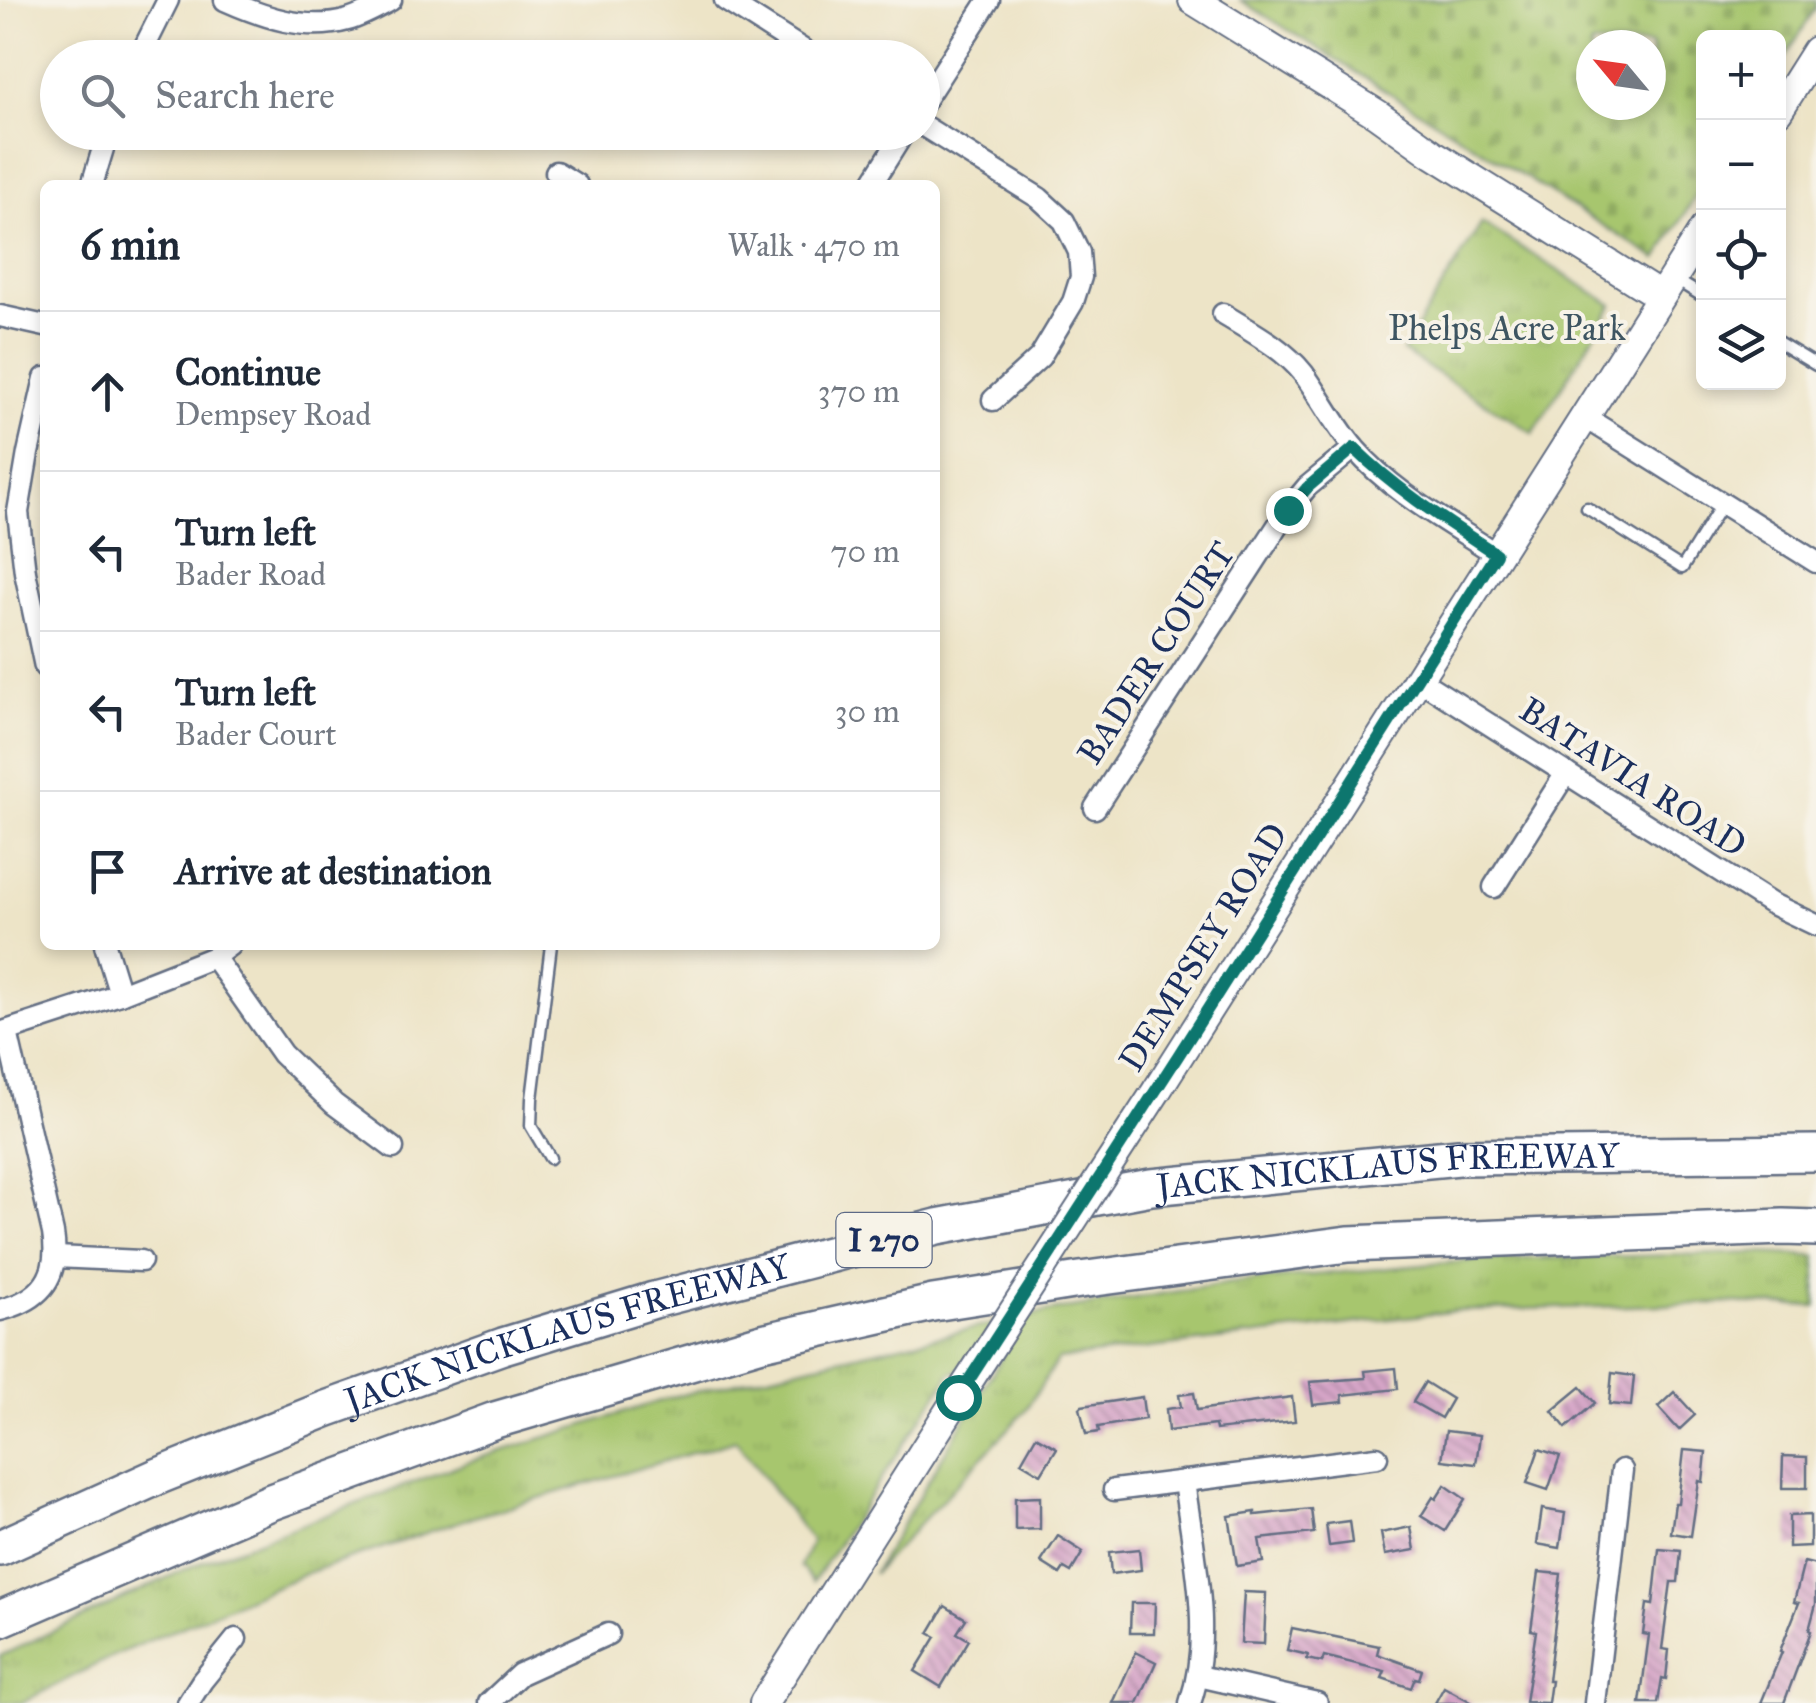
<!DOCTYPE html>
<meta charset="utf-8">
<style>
:root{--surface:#fff;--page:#f2f2f3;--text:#1f2937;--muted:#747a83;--line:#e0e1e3}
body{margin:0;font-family:"IM FELL Great Primer",serif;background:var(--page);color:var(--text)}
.controls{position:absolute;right:30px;top:30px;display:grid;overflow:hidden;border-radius:15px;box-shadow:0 5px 15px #0003}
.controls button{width:90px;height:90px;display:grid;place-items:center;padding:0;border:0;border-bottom:2px solid var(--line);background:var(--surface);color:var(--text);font:50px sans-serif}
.compass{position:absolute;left:1576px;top:30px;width:90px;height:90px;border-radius:50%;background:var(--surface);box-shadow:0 5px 15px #0003;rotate:299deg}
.stop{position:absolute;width:30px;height:30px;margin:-22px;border:8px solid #0f766e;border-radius:50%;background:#fff}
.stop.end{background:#0f766e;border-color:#fff;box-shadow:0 2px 10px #0008}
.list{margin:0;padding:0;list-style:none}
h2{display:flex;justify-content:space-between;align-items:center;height:130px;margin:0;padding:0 40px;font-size:42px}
h2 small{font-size:32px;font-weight:400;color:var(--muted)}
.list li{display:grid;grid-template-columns:65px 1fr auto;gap:30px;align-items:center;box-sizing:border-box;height:160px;padding:0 40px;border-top:2px solid var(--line)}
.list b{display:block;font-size:38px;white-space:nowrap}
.list p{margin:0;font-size:32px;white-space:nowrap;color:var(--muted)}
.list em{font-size:32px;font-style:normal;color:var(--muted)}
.icon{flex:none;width:55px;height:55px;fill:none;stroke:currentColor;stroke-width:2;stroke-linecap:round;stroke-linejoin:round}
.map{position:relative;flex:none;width:1816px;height:1703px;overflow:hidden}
.search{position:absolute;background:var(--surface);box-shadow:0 5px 15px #0003;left:40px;top:40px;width:900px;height:110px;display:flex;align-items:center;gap:25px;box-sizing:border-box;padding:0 35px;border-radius:55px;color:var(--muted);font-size:38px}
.panel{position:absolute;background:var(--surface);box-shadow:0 5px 15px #0003;left:40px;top:180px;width:900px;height:770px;border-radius:15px}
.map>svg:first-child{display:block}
</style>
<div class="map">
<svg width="1816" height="1703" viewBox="0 0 1816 1703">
<defs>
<pattern id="grass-tufts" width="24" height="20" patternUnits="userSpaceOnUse" patternTransform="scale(2.5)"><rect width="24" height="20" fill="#a7c66e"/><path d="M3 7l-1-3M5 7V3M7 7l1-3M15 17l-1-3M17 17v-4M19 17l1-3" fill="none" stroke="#8faa62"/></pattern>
<pattern id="cemetery-stones" width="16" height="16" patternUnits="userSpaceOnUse" patternTransform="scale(2.5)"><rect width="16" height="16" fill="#a7c66e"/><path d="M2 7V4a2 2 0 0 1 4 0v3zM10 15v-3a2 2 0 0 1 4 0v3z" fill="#8faa62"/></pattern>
<pattern id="building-back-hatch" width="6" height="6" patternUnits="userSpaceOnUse" patternTransform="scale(2.5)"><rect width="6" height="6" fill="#d6a5c7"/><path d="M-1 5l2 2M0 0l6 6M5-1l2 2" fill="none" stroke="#ad87a5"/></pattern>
</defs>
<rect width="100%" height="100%" fill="#f7f3e8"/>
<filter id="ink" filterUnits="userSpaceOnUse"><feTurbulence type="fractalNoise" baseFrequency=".01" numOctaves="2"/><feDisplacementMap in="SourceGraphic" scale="20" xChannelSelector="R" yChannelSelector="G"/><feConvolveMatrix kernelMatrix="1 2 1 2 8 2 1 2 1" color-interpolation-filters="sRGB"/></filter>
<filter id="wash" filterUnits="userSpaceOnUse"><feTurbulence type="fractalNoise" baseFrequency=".0048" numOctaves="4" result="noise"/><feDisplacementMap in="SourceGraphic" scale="40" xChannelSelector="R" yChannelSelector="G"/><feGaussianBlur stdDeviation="2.25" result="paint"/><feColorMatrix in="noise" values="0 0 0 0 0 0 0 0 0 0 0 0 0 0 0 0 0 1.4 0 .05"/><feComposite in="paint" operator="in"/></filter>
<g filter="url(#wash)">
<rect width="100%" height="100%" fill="#ede4c7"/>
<g fill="url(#grass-tufts)" stroke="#617a66" stroke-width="2.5">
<path d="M1482 223 1613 305 1533 433 1402 351Z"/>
<path d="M1761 1253 1816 1256V1307L1732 1303 1456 1311 1058 1359 1025 1411 873 1574 1003 1355 951 1373 813 1582 800 1566 812 1542 736 1440 464 1520 307 1573 115 1655 21 1703H0V1656L192 1566 470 1461 676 1396 1046 1312 1237 1282 1477 1260Z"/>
</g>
<path fill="url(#cemetery-stones)" stroke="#617a66" stroke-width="2.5" fill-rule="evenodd" d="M1240 0H1816V8L1779 67 1778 38H1704L1703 185 1657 259ZM1591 45H1651V105H1591Z"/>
<g id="blocks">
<g fill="url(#building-back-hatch)">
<path d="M1396 1368 1398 1389 1342 1395 1343 1402 1313 1405 1310 1382 1366 1378 1365 1371Z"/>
<path d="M1612 1373 1634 1376 1631 1406 1609 1404Z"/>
<path d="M1425 1382 1452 1399 1441 1418 1413 1402Z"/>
<path d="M1581 1387 1595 1403 1566 1428 1552 1411Z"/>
<path d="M1674 1392 1695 1415 1679 1430 1658 1407Z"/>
<path d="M1194 1393 1197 1410 1292 1397 1295 1421 1216 1430 1215 1425 1168 1431 1166 1409 1181 1407 1179 1395Z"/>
<path d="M1142 1397 1145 1419 1098 1427 1099 1432 1086 1434 1080 1408 1082 1406Z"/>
<path d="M1446 1431 1480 1435 1476 1464 1442 1460Z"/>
<path d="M1036 1436 1057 1448 1041 1474 1021 1462Z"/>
<path d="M1539 1449 1560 1456 1548 1490 1527 1483Z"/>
<path d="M1684 1450 1706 1452 1703 1482 1699 1481 1691 1536 1671 1533 1675 1503H1678Z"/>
<path d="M1783 1456 1807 1457V1488H1782Z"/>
<path d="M1445 1485 1465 1499 1445 1531 1421 1516 1433 1497 1436 1499Z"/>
<path d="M1040 1497V1529L1015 1530V1498Z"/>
<path d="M1311 1509 1314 1533 1259 1539 1263 1562 1237 1566 1229 1516 1255 1512V1515Z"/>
<path d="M1542 1509 1565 1513 1560 1548 1537 1544Z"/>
<path d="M1810 1515V1546L1789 1547V1516Z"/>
<path d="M1349 1521 1352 1543 1329 1546 1326 1524Z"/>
<path d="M1411 1527 1415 1550 1385 1555 1381 1533Z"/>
<path d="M1058 1536 1083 1552 1071 1572 1064 1568 1060 1574 1041 1562Z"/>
<path d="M1139 1549 1141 1570 1111 1574 1109 1552Z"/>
<path d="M1659 1549 1681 1551 1678 1582H1671L1662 1649 1669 1650 1666 1679 1662 1678 1658 1703H1640L1649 1635 1643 1634 1647 1604 1653 1605Z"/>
<path d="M1804 1562 1816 1565V1604L1809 1630 1811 1631 1784 1703H1761L1782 1652 1780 1651 1799 1603 1794 1602Z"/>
<path d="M1539 1572 1561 1574 1548 1681H1551L1548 1703 1525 1702 1536 1631 1531 1630Z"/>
<path d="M1244 1592 1266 1593 1264 1644 1241 1643Z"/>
<path d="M1131 1603H1155L1154 1633H1130Z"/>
<path d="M945 1606 966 1619 957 1633 969 1640 941 1687 915 1671 936 1637 929 1633Z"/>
<path d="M1292 1628 1379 1646 1377 1654 1422 1670 1419 1679 1415 1678 1411 1688 1382 1678 1385 1671 1324 1656 1322 1662 1307 1659 1308 1655 1287 1650Z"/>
<path d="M1136 1652 1156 1662 1138 1703H1113Z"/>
<path d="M1444 1687 1473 1703H1435Z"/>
</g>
</g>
</g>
<g filter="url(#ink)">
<use href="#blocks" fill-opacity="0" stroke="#646e83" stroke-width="2.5"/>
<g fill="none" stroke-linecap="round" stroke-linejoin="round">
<g stroke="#646e83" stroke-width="15">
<g id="service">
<path d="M1673 278 1704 297"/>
<path d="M1778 342 1816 365"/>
<path d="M1587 508 1682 568 1722 504"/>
<path d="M550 1158 531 1126 532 1099 551 945"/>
</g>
</g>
<g stroke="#646e83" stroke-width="25">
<g id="minor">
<path d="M225 0C263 17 306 32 348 20 362 16 378 7 391 0"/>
<path d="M725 0 816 58"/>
<path d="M139 58 168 0"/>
<path d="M922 104 989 0"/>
<path d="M922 125 1039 198 1064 221 1079 252 1081 277 1073 302 1040 357 993 400"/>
<path d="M556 172 577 185"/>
<path d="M92 185 108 132"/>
<path d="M871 185 904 132"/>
<path d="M1223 314C1250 331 1282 347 1303 373 1321 397 1335 426 1355 449 1393 493 1448 522 1496 554"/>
<path d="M0 316 45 326"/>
<path d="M45 378 28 453 18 512 25 572 45 667"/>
<path d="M1583 416 1816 562"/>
<path d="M1418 679 1770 903 1816 925"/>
<path d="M1095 808 1288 510 1307 487 1354 448"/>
<path d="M1494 887 1566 773"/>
<path d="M105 945 120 994"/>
<path d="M214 957 282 1054 334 1104 393 1148"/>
<path d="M0 1033 120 994 214 957 230 945"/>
<path d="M56 1257 141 1261"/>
<path d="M0 1310C42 1300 60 1276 53 1233L7 1032"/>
<path d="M1184 1481C1193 1553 1214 1633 1190 1703"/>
<path d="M1114 1490 1377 1457"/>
<path d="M1199 1676 1317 1703"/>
<path d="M188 1703 202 1681 236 1639"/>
<path d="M489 1703 520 1674 608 1634"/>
<path d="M1595 1703 1622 1470"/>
</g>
</g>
<g stroke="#646e83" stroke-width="32">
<g id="secondary">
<path d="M1193 0 1377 114 1433 154 1660 296"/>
<path d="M1778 111 1816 51"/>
<path d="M1157 1090 1704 229"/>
<path d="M764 1703 958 1397"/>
</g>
</g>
<g stroke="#646e83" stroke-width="40">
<g id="motorway">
<path id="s1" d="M0 1548 159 1476 326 1409 503 1346 654 1300 937 1227 1151 1187 1459 1157 1816 1153"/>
<path d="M0 1619 271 1502 495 1420 762 1342 933 1303 1080 1280 1348 1244 1783 1227 1816 1228"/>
</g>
</g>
<use href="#service" stroke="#fff" stroke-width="10"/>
<use href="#minor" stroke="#fff" stroke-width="20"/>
<use href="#secondary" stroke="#fff" stroke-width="28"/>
<use href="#motorway" stroke="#fff" stroke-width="35"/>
<g stroke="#646e83" stroke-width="32" stroke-linecap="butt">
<path id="secondary-bridge" d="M958 1397 1157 1090"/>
</g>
<use href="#secondary-bridge" stroke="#fff" stroke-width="28"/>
</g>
</g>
<g fill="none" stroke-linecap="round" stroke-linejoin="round" filter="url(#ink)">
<path stroke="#0f766e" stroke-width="12" d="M958 1397 1178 1056 1496 554C1446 521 1397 490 1354 448L1308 487 1288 510"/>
</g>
<g text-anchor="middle" stroke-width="8" stroke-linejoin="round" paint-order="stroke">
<rect fill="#f7f3e8" stroke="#5d6a87" stroke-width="2.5" x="836.5" y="1213" width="95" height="54" rx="8"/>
<g font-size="32" font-weight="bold" fill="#1b2f5e">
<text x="884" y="1251">I 270</text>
</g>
<g font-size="35" fill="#3e5562" stroke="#f7f3e8">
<text x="1507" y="340">Phelps Acre Park</text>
</g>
<g font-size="35" fill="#1b2f5e" stroke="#f7f3e8">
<text transform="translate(1156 653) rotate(-57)" y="12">BADER COURT</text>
<text transform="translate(1633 777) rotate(33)" y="12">BATAVIA ROAD</text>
<text transform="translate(1203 947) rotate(-58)" y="12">DEMPSEY ROAD</text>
<text dy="12" stroke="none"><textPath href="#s1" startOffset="1448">JACK NICKLAUS FREEWAY</textPath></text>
<text dy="12" stroke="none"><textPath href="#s1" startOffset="608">JACK NICKLAUS FREEWAY</textPath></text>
</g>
</g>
</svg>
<div class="controls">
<button>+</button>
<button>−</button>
<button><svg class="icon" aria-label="locate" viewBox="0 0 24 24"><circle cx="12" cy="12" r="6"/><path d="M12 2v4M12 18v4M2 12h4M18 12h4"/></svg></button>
<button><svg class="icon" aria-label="layers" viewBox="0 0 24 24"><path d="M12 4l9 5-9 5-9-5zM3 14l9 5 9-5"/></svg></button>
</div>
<svg class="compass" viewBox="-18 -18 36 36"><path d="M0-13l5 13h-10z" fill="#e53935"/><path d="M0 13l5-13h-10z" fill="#747a83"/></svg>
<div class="stop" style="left:958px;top:1397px"></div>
<div class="stop end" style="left:1288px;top:510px"></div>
<div class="search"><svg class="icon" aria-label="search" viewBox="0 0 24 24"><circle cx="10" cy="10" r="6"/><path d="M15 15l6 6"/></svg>Search here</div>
<section class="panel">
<h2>6 min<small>Walk · 470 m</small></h2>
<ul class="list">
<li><svg class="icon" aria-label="ahead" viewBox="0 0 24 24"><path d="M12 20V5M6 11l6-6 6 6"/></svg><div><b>Continue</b><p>Dempsey Road</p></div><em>370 m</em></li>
<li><svg class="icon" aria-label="left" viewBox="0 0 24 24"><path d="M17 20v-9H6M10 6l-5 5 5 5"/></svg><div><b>Turn left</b><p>Bader Road</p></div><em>70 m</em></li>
<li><svg class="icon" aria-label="left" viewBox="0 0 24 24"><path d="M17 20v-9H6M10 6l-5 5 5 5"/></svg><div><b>Turn left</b><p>Bader Court</p></div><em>30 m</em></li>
<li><svg class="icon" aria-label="arrive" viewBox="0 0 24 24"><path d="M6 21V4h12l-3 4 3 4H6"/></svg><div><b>Arrive at destination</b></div></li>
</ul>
</section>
</div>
